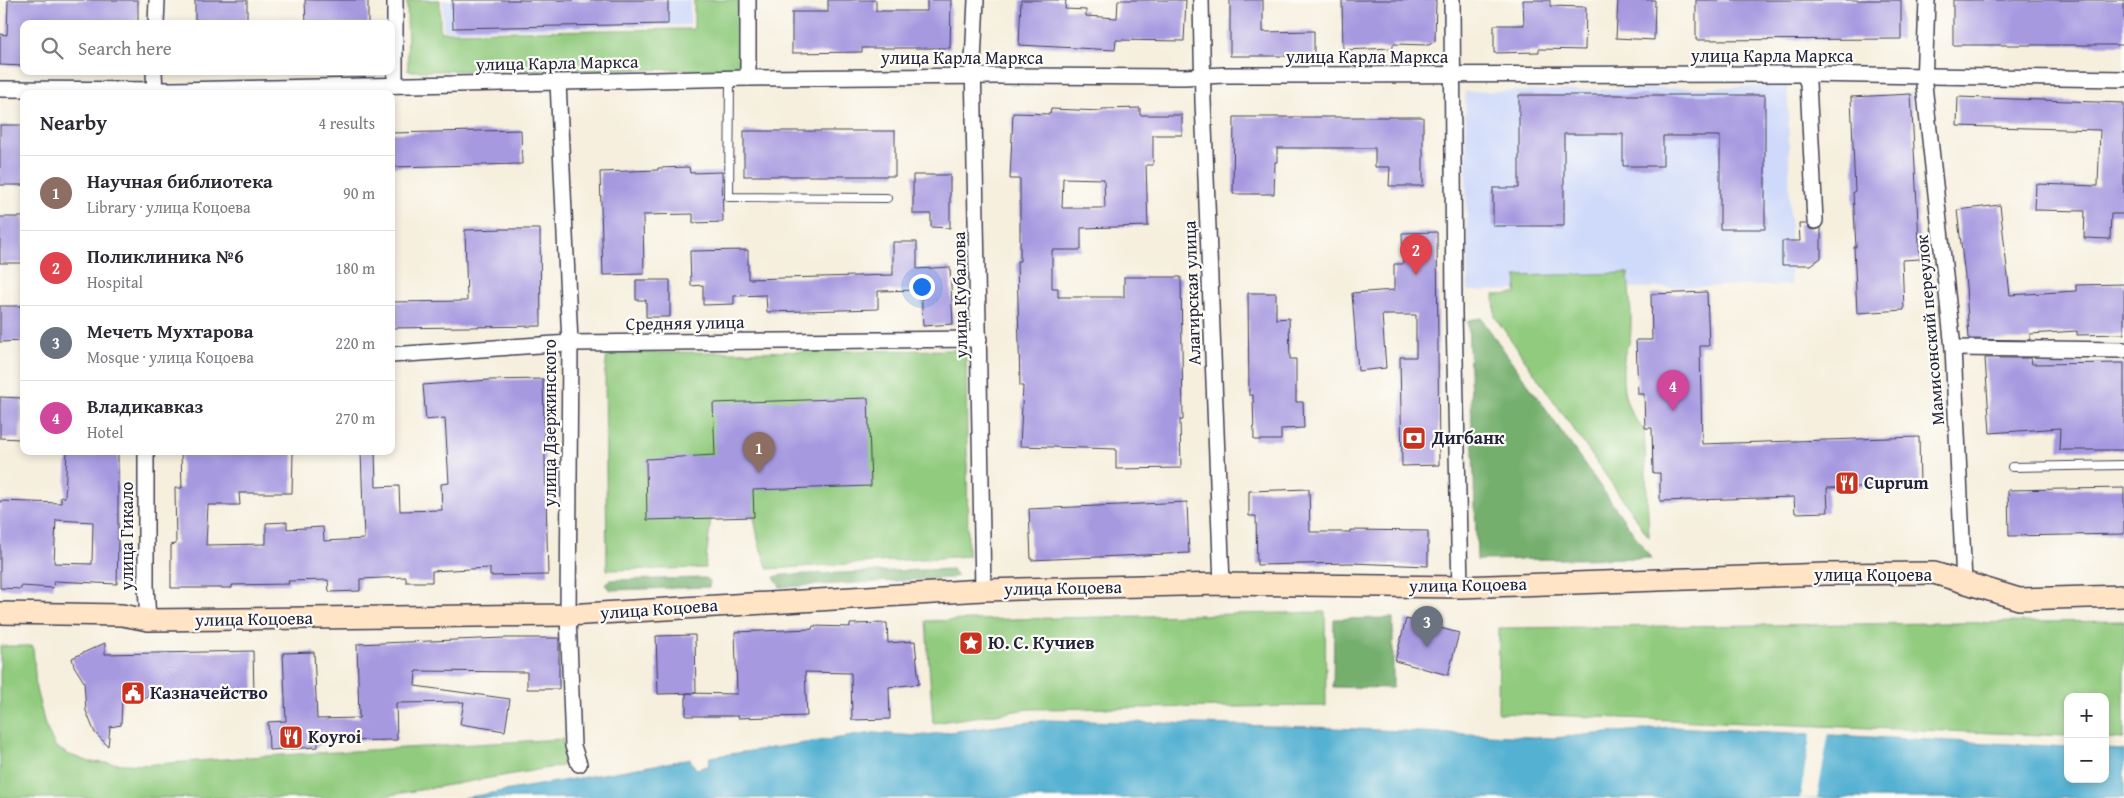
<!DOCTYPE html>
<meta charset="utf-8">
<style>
:root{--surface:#fff;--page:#f7f7f7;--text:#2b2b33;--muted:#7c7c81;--line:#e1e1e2;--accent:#111827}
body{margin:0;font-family:"Gentium Book Plus",serif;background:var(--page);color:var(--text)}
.controls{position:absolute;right:15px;bottom:15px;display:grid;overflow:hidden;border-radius:10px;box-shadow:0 2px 8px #0003}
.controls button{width:45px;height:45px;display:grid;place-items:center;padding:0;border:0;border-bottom:1px solid var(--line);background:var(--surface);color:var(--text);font:25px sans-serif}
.you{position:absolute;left:921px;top:286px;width:18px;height:18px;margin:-12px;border:4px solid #fff;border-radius:50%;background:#1a73e8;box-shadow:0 0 0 8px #1a73e833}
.badge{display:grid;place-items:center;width:32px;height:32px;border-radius:50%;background:var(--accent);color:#fff;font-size:16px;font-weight:700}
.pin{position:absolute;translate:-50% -41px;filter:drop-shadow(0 1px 2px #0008)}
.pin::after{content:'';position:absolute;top:26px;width:18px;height:15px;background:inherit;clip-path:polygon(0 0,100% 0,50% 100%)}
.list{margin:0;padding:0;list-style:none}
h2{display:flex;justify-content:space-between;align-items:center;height:65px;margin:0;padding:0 20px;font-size:21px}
h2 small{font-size:16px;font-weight:400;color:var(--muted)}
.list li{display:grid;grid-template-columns:32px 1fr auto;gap:15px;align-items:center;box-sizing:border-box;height:75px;padding:0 20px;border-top:1px solid var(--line)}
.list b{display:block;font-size:19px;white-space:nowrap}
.list p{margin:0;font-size:16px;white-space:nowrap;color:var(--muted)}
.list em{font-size:16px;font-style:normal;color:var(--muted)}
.icon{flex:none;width:28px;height:28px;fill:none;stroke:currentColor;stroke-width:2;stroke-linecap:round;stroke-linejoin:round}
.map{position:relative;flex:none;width:2124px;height:798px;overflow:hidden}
.search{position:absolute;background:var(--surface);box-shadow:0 2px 8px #0003;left:20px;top:20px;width:375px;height:55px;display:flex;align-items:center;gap:12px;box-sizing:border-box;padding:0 18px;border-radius:10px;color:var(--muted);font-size:19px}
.panel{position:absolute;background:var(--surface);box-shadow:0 2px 8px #0003;left:20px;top:90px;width:375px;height:365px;border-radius:10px}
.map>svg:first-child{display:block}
</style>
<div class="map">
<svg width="2124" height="798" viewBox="0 0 2124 798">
<rect width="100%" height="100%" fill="#fdfcf7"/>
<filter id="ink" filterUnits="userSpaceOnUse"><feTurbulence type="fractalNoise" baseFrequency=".02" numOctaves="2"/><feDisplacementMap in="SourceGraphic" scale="10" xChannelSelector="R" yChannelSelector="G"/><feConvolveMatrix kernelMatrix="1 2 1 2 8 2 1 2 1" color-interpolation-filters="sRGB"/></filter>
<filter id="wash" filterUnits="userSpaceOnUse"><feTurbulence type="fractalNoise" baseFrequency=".0096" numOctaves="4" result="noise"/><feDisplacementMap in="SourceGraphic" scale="20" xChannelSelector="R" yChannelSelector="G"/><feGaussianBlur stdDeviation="1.12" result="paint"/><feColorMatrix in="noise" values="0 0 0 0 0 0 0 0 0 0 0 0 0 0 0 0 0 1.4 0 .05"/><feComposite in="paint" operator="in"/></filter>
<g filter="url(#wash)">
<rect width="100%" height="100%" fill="#f6efde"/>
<g fill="#cfdafa">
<path d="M443 0H690V25L443 30Z"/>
<path d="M1788 86 1791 285 1468 291 1465 92Z"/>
</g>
<g fill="#91cb7e" stroke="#5a765c">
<path d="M407 0H440V32L694 29V0H738L739 69 408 71Z"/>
<path d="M1628 273C1629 294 1633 318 1630 339 1630 344 1625 348 1625 353 1620 380 1623 410 1644 429L1649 537 1495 317 1494 295 1516 294 1517 276Z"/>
<path d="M966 350 968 556 768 569 759 544 754 517 711 518 705 568 607 570 605 372 607 353Z"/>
<path d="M1325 612 1326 706 1030 709 933 723 926 621Z"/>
<path d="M2124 621V739L2105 738V697H2068V736L1498 713 1499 628Z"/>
<path d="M0 646H33L36 689 45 725 55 746 67 754 90 762 143 765 265 756 563 739 566 765 373 798H0Z"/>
</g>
<g fill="#74af6d" stroke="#4b6854">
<path d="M1481 318 1651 558 1477 560 1468 320Z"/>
<path d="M952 569 957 576 951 578 780 587 774 577 782 575Z"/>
<path d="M705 578 710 581 709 587 611 590 605 585 609 580Z"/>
<path d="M1393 618V688L1333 687 1334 619Z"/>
</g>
<path fill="#54b1d2" stroke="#3b6a86" d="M1047 720 1312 727 1554 738 1672 727 2068 747V779H2105V749L2124 750V798H463L690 759 696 769 708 766 710 757 873 733 917 736Z"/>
<path fill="#f6efde" d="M1811 731 1829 732 1817 798H1800Z"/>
<g id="blocks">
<g fill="#a699e0" fill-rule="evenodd">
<path d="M8 0H138V24H24V66L0 65V34L7 35Z"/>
<rect x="195" y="0" width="52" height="24"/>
<path d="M305 0H368V24H306Z"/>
<path d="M452 0H668V24L453 28Z"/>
<path d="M828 0H876V11H927V0H951L950 48H862V52L792 53V12H828Z"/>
<path d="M1021 0H1066L1065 9 1086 10V16L1117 18 1118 0H1186L1184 41 1116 40 1115 50 1019 45Z"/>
<path d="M1230 0H1263V32L1314 31V56H1230Z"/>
<path d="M1342 0H1436L1435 41 1429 45 1393 44V48L1343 50Z"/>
<path d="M1523 0H1550V6L1586 7 1585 50 1539 49V52L1494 53V25H1524Z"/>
<path d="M1618 0H1655L1654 40 1616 38Z"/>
<path d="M1696 0H1901V39L1696 40Z"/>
<rect x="1953" y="0" width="171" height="45"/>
<path d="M1911 94 1920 259 1902 260 1904 310 1857 313 1854 247H1856L1853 192 1855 191 1851 97Z"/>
<path d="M1519 95H1765V229H1720V136H1663V166H1623V134H1564V226H1493V188H1519Z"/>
<path d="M1958 97 2124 103V214H2111L2110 239 2084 238 2085 211 2035 210 2036 184 2098 186 2100 130 1957 126Z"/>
<path d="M1140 108V115H1182V135H1153V165H1146L1148 226 1081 228V250H1052V288H1058V297H1124V277H1181L1183 420H1180L1181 468 1116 469V449L1020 446 1023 386H1020L1017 261H1020V179H1010L1013 113 1050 114 1051 109 1102 111V109ZM1063 178 1104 179 1105 208H1062Z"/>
<path d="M1234 117H1423V186H1389L1390 167H1375V148H1277V162H1275L1274 194H1233Z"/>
<rect x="0" y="125" width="24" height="60"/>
<path d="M521 130 522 164 391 167V133Z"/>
<rect x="744" y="131" width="151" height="45"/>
<path d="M689 167 690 173 722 172 723 222 693 223V214L643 215 644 274 603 275 600 172 658 170V168Z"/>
<path d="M913 175H950V228L931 227V214H913Z"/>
<path d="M2000 205 2010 295 2076 291V285L2124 284V334L2077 335V331L2030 334V340L1969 339 1966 286 1957 210Z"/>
<rect x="0" y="217" width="24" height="46"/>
<path d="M1799 224H1806L1810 229 1815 230 1821 228V258L1811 265H1782V241H1800Z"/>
<path d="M504 229H540L541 326 391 328V302L467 301 465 230Z"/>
<path d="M1437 232 1439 465 1402 466 1400 357H1416V315H1382L1386 368 1358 371 1352 293 1394 290V264H1403L1402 233Z"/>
<path d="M893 242H917V269L950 267 953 324 923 326 921 290 878 291V309L767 312 766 295 734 296V304L703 305V285L691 286 690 251 748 250V279L893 275Z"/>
<path d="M636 280H670V317H646V300H636Z"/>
<path d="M1707 292 1709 346H1700L1702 444 1919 437 1920 485 1827 488 1828 512 1795 513 1794 497 1660 501V473H1653L1652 428H1645L1644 394H1638L1636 340H1652L1651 294Z"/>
<path d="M1248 293H1276V319L1289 318 1290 359H1296V402H1303L1304 428 1281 429V440H1254L1253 395H1249Z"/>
<path d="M0 306H24V341L0 342Z"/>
<path d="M1985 358H2031L2032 364 2124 363V450H2059L2060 428 1990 433Z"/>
<path d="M543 379 548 575 490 576V568L432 571V582H406V577L360 579V591L329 592 328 580 288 581 289 584 232 585V588H171V545L176 544 175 488H182L181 451H284L293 453 292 493H239L240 505H208L206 545 266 544V523L287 522V529L323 527 324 541 364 539 361 451H375L376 487 399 486 400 511 442 510 441 484 449 483 445 418 426 420 423 385 489 380Z"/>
<path d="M0 397 22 398 20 439 0 438Z"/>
<path d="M868 398 871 486 753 490 754 517 647 520 646 459 715 455 713 403Z"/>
<path d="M67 451H118V543L117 584 54 581 53 588 21 586V589L0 588V501L61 503V497H65ZM56 520 93 522 92 564 54 563Z"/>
<path d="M2124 488V534L2009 536 2008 490Z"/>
<path d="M1309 489 1310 532H1350V530L1428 531V566L1350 563 1257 565 1256 516H1249V491Z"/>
<path d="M1187 502 1189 553 1031 560 1029 509Z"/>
<path d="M1406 619 1459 633 1448 675 1395 661Z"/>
<path d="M887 623 888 643 915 641 919 684 889 687 890 719 852 720 851 673 805 672 807 716 738 718V716H686V693L737 694 735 632 812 629 813 626 850 627V624Z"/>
<path d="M695 635 696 693 658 694 656 636Z"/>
<path d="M504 638H559V689H527V672L416 671 415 686 510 699 505 731 460 724 464 702 396 703 397 740 318 741V747L269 750 268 722 286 721 283 653 314 652 317 719 359 718 357 644Z"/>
<path d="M105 643V654L253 651 254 695 122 698 121 725 110 727 108 746 95 733 86 711 84 682 74 666 72 658Z"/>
</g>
</g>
</g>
<g filter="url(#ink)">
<use href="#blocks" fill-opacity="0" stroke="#424153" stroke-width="1"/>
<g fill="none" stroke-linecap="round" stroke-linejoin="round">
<g stroke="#424153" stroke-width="10">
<g id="lane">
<path d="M730 79 729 197 887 198"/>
<path d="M2012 467 2124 465"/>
</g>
</g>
<g stroke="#424153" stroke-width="18">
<g id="street">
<path d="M976 0 973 61 983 590"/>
<path d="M1201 0 1203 101 1222 584"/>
<path d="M1452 0 1454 314 1460 587"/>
<path d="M1927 0 1924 85 1953 348 1964 582"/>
<path d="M156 24 157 0"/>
<path d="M154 71 155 94"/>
<path d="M1804 74 1808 83 1815 221"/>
<path d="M748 78V0"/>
<path d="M558 82 570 343 568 615 573 746 579 764"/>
<path d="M395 85V0"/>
<path d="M0 89 173 90 748 78 998 76 1185 77 1224 75 1804 74 2124 79"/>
<path d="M1953 348 2124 350"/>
<path d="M391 355 570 343 979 339"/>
<path d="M146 451V586L148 620"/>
</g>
</g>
<g stroke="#424153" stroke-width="24">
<path id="secondary" d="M0 613 122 615 148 620 568 615 983 590 1222 584 1460 587 1826 574 1934 573 2019 599 2124 596"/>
</g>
<use href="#lane" stroke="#fff" stroke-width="8"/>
<use href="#street" stroke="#fff" stroke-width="15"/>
<use href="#secondary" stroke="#ffe4c6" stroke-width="21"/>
</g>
</g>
<defs>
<g id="bank-square" transform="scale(1.25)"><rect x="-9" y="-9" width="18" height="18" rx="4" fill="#c8321e" stroke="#fdfcf7"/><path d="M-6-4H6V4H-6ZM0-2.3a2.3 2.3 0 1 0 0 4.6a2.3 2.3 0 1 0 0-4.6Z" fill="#fff"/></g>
<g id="restaurant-square" transform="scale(1.25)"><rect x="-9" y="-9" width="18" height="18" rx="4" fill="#c8321e" stroke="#fdfcf7"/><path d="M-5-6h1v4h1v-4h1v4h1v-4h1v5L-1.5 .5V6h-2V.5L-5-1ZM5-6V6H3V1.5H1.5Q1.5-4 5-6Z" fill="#fff"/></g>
<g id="sight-square" transform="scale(1.25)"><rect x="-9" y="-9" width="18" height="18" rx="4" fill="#c8321e" stroke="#fdfcf7"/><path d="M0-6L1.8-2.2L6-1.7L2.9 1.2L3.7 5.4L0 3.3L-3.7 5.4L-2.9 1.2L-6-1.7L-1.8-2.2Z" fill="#fff"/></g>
<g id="civic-square" transform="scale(1.25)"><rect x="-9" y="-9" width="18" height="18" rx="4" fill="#c8321e" stroke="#fdfcf7"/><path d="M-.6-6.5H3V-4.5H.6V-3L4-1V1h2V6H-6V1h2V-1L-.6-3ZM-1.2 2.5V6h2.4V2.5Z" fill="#fff"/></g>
</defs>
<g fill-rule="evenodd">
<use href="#bank-square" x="1414" y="438"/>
<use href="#restaurant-square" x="1847" y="483"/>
<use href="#sight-square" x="971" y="643"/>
<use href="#civic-square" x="133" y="693"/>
<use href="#restaurant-square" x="291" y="737"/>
</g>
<g text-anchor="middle" stroke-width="4.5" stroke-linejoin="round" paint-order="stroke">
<g font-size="18" fill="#22223b" stroke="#fdfcf7">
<text x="1772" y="62">улица Карла Маркса</text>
<text x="1367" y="63">улица Карла Маркса</text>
<text x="962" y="64">улица Карла Маркса</text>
<text transform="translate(557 63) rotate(-1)" y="6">улица Карла Маркса</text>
<text transform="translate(1192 293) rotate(-92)" y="6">Алагирская улица</text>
<text transform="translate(960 295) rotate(-91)" y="6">улица Кубалова</text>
<text transform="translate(685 323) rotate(-1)" y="6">Средняя улица</text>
<text transform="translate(1930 330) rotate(-95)" y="6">Мамисонский переулок</text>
<text transform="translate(550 423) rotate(-90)" y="6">улица Дзержинского</text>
<text transform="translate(127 536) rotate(-90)" y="6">улица Гикало</text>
<text x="1873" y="581">улица Коцоева</text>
<text transform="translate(1468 585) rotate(-1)" y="6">улица Коцоева</text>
<text transform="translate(1063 588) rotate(-1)" y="6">улица Коцоева</text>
<text transform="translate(659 609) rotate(-4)" y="6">улица Коцоева</text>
<text transform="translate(254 619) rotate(-1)" y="6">улица Коцоева</text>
</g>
<g font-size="18" font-weight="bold" fill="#22223b" stroke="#fdfcf7" text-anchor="start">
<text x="1432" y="444">Дигбанк</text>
<text x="1864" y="489">Cuprum</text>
<text x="988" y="649">Ю. С. Кучиев</text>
<text x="150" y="699">Казначейство</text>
<text x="308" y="743">Koyroi</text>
</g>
</g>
</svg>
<div class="controls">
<button>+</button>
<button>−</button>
</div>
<div class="you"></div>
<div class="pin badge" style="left:759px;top:473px;background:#8d6e63">1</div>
<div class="pin badge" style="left:1416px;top:275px;background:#e0444e">2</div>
<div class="pin badge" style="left:1427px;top:647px;background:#6b7280">3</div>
<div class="pin badge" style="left:1673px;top:411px;background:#d1479c">4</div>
<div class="search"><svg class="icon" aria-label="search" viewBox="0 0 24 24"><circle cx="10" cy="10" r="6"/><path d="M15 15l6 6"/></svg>Search here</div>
<section class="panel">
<h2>Nearby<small>4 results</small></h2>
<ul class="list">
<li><span class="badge" style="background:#8d6e63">1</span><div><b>Научная библиотека</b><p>Library · улица Коцоева</p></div><em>90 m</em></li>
<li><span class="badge" style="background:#e0444e">2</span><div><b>Поликлиника №6</b><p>Hospital</p></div><em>180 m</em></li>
<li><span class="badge" style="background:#6b7280">3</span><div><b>Мечеть Мухтарова</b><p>Mosque · улица Коцоева</p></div><em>220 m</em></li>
<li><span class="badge" style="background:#d1479c">4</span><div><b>Владикавказ</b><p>Hotel</p></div><em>270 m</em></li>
</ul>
</section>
</div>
